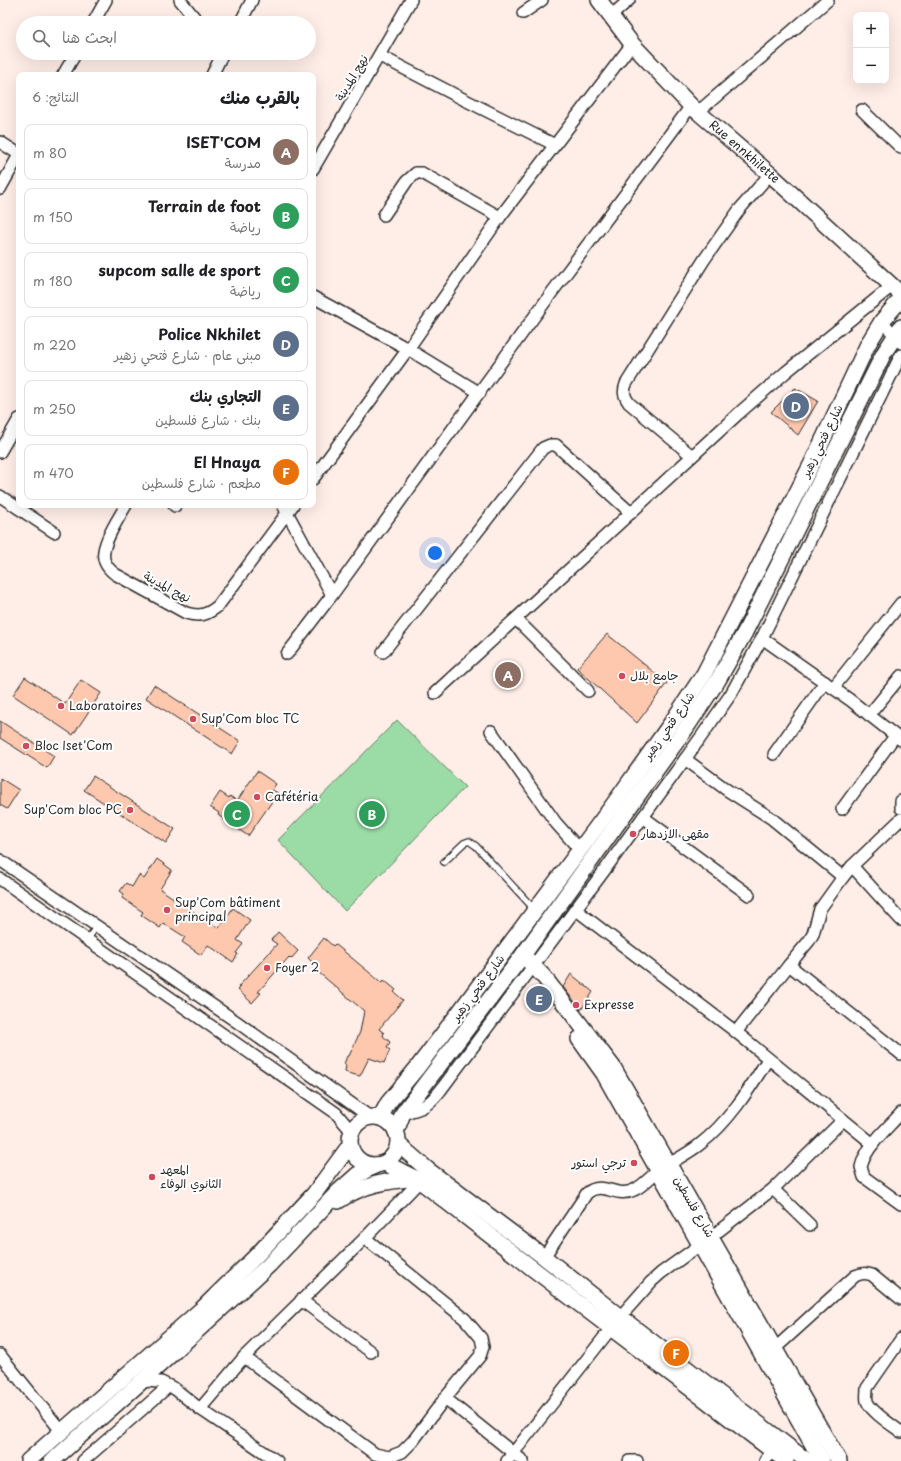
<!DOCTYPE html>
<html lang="ar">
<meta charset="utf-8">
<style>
:root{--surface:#fff;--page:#f2f2f2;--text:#202124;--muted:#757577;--line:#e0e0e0;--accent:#d1495b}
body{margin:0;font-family:"Playpen Sans","Playpen Sans Arabic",sans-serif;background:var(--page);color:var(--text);direction:rtl}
.controls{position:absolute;right:12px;top:12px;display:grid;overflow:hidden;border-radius:8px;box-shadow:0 4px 16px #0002}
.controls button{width:36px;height:36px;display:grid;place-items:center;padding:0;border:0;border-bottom:1px solid var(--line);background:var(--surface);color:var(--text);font:20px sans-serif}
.you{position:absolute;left:435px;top:553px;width:14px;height:14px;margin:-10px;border:3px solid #fff;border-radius:50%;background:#1a73e8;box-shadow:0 0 0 6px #1a73e833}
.badge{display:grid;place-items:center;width:26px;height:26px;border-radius:50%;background:var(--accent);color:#fff;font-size:13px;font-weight:700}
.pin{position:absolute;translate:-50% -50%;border:2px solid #fff;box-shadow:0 1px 4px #0006}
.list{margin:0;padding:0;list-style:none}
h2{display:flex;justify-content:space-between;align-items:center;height:52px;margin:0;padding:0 16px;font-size:17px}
h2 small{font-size:13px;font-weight:400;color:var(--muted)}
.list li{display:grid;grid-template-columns:26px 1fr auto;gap:12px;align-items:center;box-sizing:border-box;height:56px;margin:0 8px 8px;padding:0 8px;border:1px solid var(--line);border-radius:8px}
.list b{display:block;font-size:15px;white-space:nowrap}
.list p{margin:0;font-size:13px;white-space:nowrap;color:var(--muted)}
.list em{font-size:13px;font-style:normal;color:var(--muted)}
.icon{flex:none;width:22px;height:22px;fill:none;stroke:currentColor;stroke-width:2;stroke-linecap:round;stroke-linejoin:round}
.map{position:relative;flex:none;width:901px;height:1461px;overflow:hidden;direction:ltr}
.search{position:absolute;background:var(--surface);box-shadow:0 4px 16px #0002;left:16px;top:16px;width:300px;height:44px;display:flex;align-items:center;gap:10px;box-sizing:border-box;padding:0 14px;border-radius:22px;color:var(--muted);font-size:15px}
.panel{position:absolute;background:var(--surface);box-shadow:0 4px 16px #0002;left:16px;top:72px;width:300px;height:436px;border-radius:8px;direction:rtl}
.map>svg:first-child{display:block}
</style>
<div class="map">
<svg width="901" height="1461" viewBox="0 0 901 1461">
<rect width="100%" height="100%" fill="#ffeee7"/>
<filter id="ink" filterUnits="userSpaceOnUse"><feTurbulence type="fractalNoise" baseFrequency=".025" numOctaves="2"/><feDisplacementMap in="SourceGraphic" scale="8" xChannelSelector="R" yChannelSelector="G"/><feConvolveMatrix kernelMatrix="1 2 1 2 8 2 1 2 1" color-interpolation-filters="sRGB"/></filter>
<g filter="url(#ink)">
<path fill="#9bdba5" stroke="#638368" d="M397 720 465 787 345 911 278 840Z"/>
<g fill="#fec8af" stroke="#2b2b2b">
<path d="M795 388 818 401 798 435 771 412Z"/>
<path d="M607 634 667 683 637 723 577 668Z"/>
<path d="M25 677 65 704 81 680 101 693 73 735 13 695Z"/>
<path d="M154 685 240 741 232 754 146 698Z"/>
<path d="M0 721 54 756 47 768 0 738Z"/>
<path d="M257 771 276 784 272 790 278 793 248 836 218 815 219 813 210 807 220 792 229 798 230 796 237 801Z"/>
<path d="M93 776 175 829 166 843 84 790Z"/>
<path d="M0 778 19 790 7 809 0 805Z"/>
<path d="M157 859 172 870 160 889 206 920 219 928 233 908 250 920 237 940 243 944 236 953 238 954 233 962 208 945 201 955 182 942 185 937 163 923 160 928 141 915 143 912 122 898 124 894 120 891 126 883 132 887 139 875 144 879Z"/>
<path d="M278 932 298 951 291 959 289 957 258 992 261 993 252 1003 238 990 240 988 238 987 277 944 271 940Z"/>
<path d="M324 938 333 946 335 944 382 983 384 980 396 990 394 992 403 1000 379 1029 384 1033 383 1036 390 1042 387 1048 390 1050 384 1063 369 1058 360 1076 347 1073V1072L345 1071 346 1065 344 1064 347 1056H349L360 1032 364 1011 311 966 313 963 308 958Z"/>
<path d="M571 974 593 992 581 1010 563 987Z"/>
</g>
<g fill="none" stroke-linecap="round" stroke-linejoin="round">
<g stroke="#2b2b2b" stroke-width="8">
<g id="lane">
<path d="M444 862 464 843 469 841 476 846 535 910"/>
<path d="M87 940 97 926"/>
</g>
</g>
<g stroke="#2b2b2b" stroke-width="14">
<g id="street">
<path d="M180 0 199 23"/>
<path d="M523 13 542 0"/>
<path d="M611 16 629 0"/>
<path d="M93 23 106 0"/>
<path d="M240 23 252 0"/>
<path d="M380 56 465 100 555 145"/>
<path d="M63 75 76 53"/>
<path d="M212 75 223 53"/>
<path d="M862 110 901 148"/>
<path d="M698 112 828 0"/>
<path d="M0 142 19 154"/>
<path d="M313 169 411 0"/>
<path d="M0 189 19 155"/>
<path d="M384 215 407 181 416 173H422L500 217"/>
<path d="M313 297 408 349 480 393"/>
<path d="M882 321 901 343"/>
<path d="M0 452 19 419"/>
<path d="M692 456 629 403C624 396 623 392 626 384L704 260 739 210 770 174"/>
<path d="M313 479 408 349 500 217 632 44"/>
<path d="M0 496 54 532"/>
<path d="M126 505C119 518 98 548 105 562 107 567 111 571 115 574L186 613C200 617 207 615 218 606L293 505"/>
<path d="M174 505 175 506"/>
<path d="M283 505 332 595"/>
<path d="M516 619 588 691"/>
<path d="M762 638 850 700 901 740"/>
<path d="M383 652 543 448 550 445H556L631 513"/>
<path d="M287 654 332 595 550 295 691 106"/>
<path d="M833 688 901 603"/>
<path d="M435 693 738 414 786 372 892 286"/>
<path d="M869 715 901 676"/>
<path d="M491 731 556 823 580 850"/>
<path d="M774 754 825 682"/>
<path d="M685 759 727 790 771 818 843 877"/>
<path d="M901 801V808"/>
<path d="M842 809 895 736"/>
<path d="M643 817 749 895"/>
<path d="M0 860 237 1022 370 1117"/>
<path d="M852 866 901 920"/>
<path d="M0 879 336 1113 352 1132"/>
<path d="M575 909 736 1032 873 1144"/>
<path d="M789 965 809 941 813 934 820 909 843 877 852 866 901 819"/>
<path d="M736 1032 789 965 901 1054"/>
<path d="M403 1113C422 1109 428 1106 440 1091L604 871 701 737 731 694 762 638 901 355"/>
<path d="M901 1113C887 1129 866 1146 861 1167L864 1177 901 1204"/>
<path d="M773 1189 810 1225"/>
<path d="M544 1257 587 1193C603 1180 616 1199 634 1190 643 1186 650 1177 658 1171 671 1162 686 1155 699 1145 728 1123 749 1090 768 1059"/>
<path d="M301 1300 371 1352"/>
<path d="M901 1339 867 1388C867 1393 866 1397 867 1401 870 1411 892 1425 901 1432"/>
<path d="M770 1353 855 1276C862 1273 865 1273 872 1275L901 1299"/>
<path d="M0 1355 62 1432"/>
<path d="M244 1357 375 1454 389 1457 402 1452 413 1441 445 1398 480 1356 483 1347 481 1338 465 1319 365 1238"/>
<path d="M142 1381 161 1382 175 1389 200 1409 277 1461"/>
<path d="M445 1398 523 1461"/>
<path d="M200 1409 244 1357 365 1238 420 1181 424 1176"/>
<path d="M83 1461 169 1386"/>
<path d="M507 1461 620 1317 651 1282 661 1273 711 1237 773 1189 843 1120"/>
<path d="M629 1461H637"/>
<path d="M765 1461 776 1445"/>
</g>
</g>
<g stroke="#2b2b2b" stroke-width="18">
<g id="secondary">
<path id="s1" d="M599 0 632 44 691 106 770 174 901 294"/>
<path d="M523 955 544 977 613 1067 839 1461"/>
<path d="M579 1039 604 1074 822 1461"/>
<circle cx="374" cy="1141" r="24"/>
<path d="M380 1118 388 1103 417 1068 458 1014 613 805 672 722 704 674 812 463 868 344 882 321 901 299"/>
<path d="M396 1132 403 1113 523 955 684 731 718 680 745 632 884 353 901 327"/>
<path d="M398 1144 428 1170 544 1257 620 1317 807 1461"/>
<path d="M385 1163 420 1181 532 1268 786 1461"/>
<path d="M338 1201C363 1184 387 1181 416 1178"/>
<path d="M28 1461 203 1308 257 1255 314 1194 350 1145"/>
<path d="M52 1461 142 1381 269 1265 339 1191 357 1175 376 1165"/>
</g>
</g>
<use href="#lane" stroke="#fff" stroke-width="5.5"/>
<use href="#street" stroke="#fff" stroke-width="11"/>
<use href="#secondary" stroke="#fff" stroke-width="15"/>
</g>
</g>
<g fill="#d1495b" stroke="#fff" stroke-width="1.5">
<circle cx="622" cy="676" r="4"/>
<circle cx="61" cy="706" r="4"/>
<circle cx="193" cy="719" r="4"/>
<circle cx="26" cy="746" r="4"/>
<circle cx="257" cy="797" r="4"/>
<circle cx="130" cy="810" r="4"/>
<circle cx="633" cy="834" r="4"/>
<circle cx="167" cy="910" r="4"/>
<circle cx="267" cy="968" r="4"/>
<circle cx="576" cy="1005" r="4"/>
<circle cx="634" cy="1163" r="4"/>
<circle cx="152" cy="1177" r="4"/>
</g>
<g text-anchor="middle" stroke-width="4" stroke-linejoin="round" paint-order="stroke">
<g font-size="12" fill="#2b2b2b" stroke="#fff">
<text transform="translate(352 78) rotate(-59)" y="4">نهج المدينة</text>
<text dy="4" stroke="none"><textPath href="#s1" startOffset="211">Rue ennkhilette</textPath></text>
<text transform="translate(822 441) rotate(-64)" y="4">شارع فتحي زهير</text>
<text transform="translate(167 587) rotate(28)" y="4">نهج المدينة</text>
<text transform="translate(669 726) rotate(-55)" y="4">شارع فتحي زهير</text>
<text transform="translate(478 988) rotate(-53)" y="4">شارع فتحي زهير</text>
<text transform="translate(694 1207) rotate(60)" y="4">شارع فلسطين</text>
</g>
<g font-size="12" fill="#2b2b2b" stroke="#fff" text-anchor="start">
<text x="630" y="680">جامع بلال</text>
<text x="69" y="710">Laboratoires</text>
<text x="201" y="723">Sup'Com bloc TC</text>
<text x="34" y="750">Bloc Iset'Com</text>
<text x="265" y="801">Cafétéria</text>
<text x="122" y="814" text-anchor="end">Sup'Com bloc PC</text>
<text x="641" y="838">مقهى الازدهار</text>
<text x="175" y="907">Sup'Com bâtiment<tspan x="175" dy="14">principal</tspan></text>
<text x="275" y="972">Foyer 2</text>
<text x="584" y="1009">Expresse</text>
<text x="626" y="1167" text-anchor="end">ترجي استور</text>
<text x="160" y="1174">المعهد<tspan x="160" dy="14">الثانوي الوفاء</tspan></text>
</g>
</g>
</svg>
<div class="controls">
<button>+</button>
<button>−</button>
</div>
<div class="you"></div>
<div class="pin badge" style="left:508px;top:675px;background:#8d6e63">A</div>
<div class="pin badge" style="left:372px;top:814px;background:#2e9e5b">B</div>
<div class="pin badge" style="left:237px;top:814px;background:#2e9e5b">C</div>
<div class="pin badge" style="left:796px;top:406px;background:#5c6f8a">D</div>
<div class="pin badge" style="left:539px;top:999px;background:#5c6f8a">E</div>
<div class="pin badge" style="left:676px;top:1353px;background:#e8710a">F</div>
<div class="search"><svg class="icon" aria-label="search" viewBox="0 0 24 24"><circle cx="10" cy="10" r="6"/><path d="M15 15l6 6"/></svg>ابحث هنا</div>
<section class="panel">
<h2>بالقرب منك<small>النتائج: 6</small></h2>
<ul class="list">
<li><span class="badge" style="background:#8d6e63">A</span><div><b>ISET'COM</b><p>مدرسة</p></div><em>80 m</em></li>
<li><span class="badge" style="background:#2e9e5b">B</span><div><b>Terrain de foot</b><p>رياضة</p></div><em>150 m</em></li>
<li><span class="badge" style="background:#2e9e5b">C</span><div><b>supcom salle de sport</b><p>رياضة</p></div><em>180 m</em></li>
<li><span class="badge" style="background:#5c6f8a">D</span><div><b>Police Nkhilet</b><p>مبنى عام · شارع فتحي زهير</p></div><em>220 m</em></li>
<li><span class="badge" style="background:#5c6f8a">E</span><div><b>التجاري بنك</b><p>بنك · شارع فلسطين</p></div><em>250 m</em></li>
<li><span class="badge" style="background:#e8710a">F</span><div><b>El Hnaya</b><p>مطعم · شارع فلسطين</p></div><em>470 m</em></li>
</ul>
</section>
</div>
